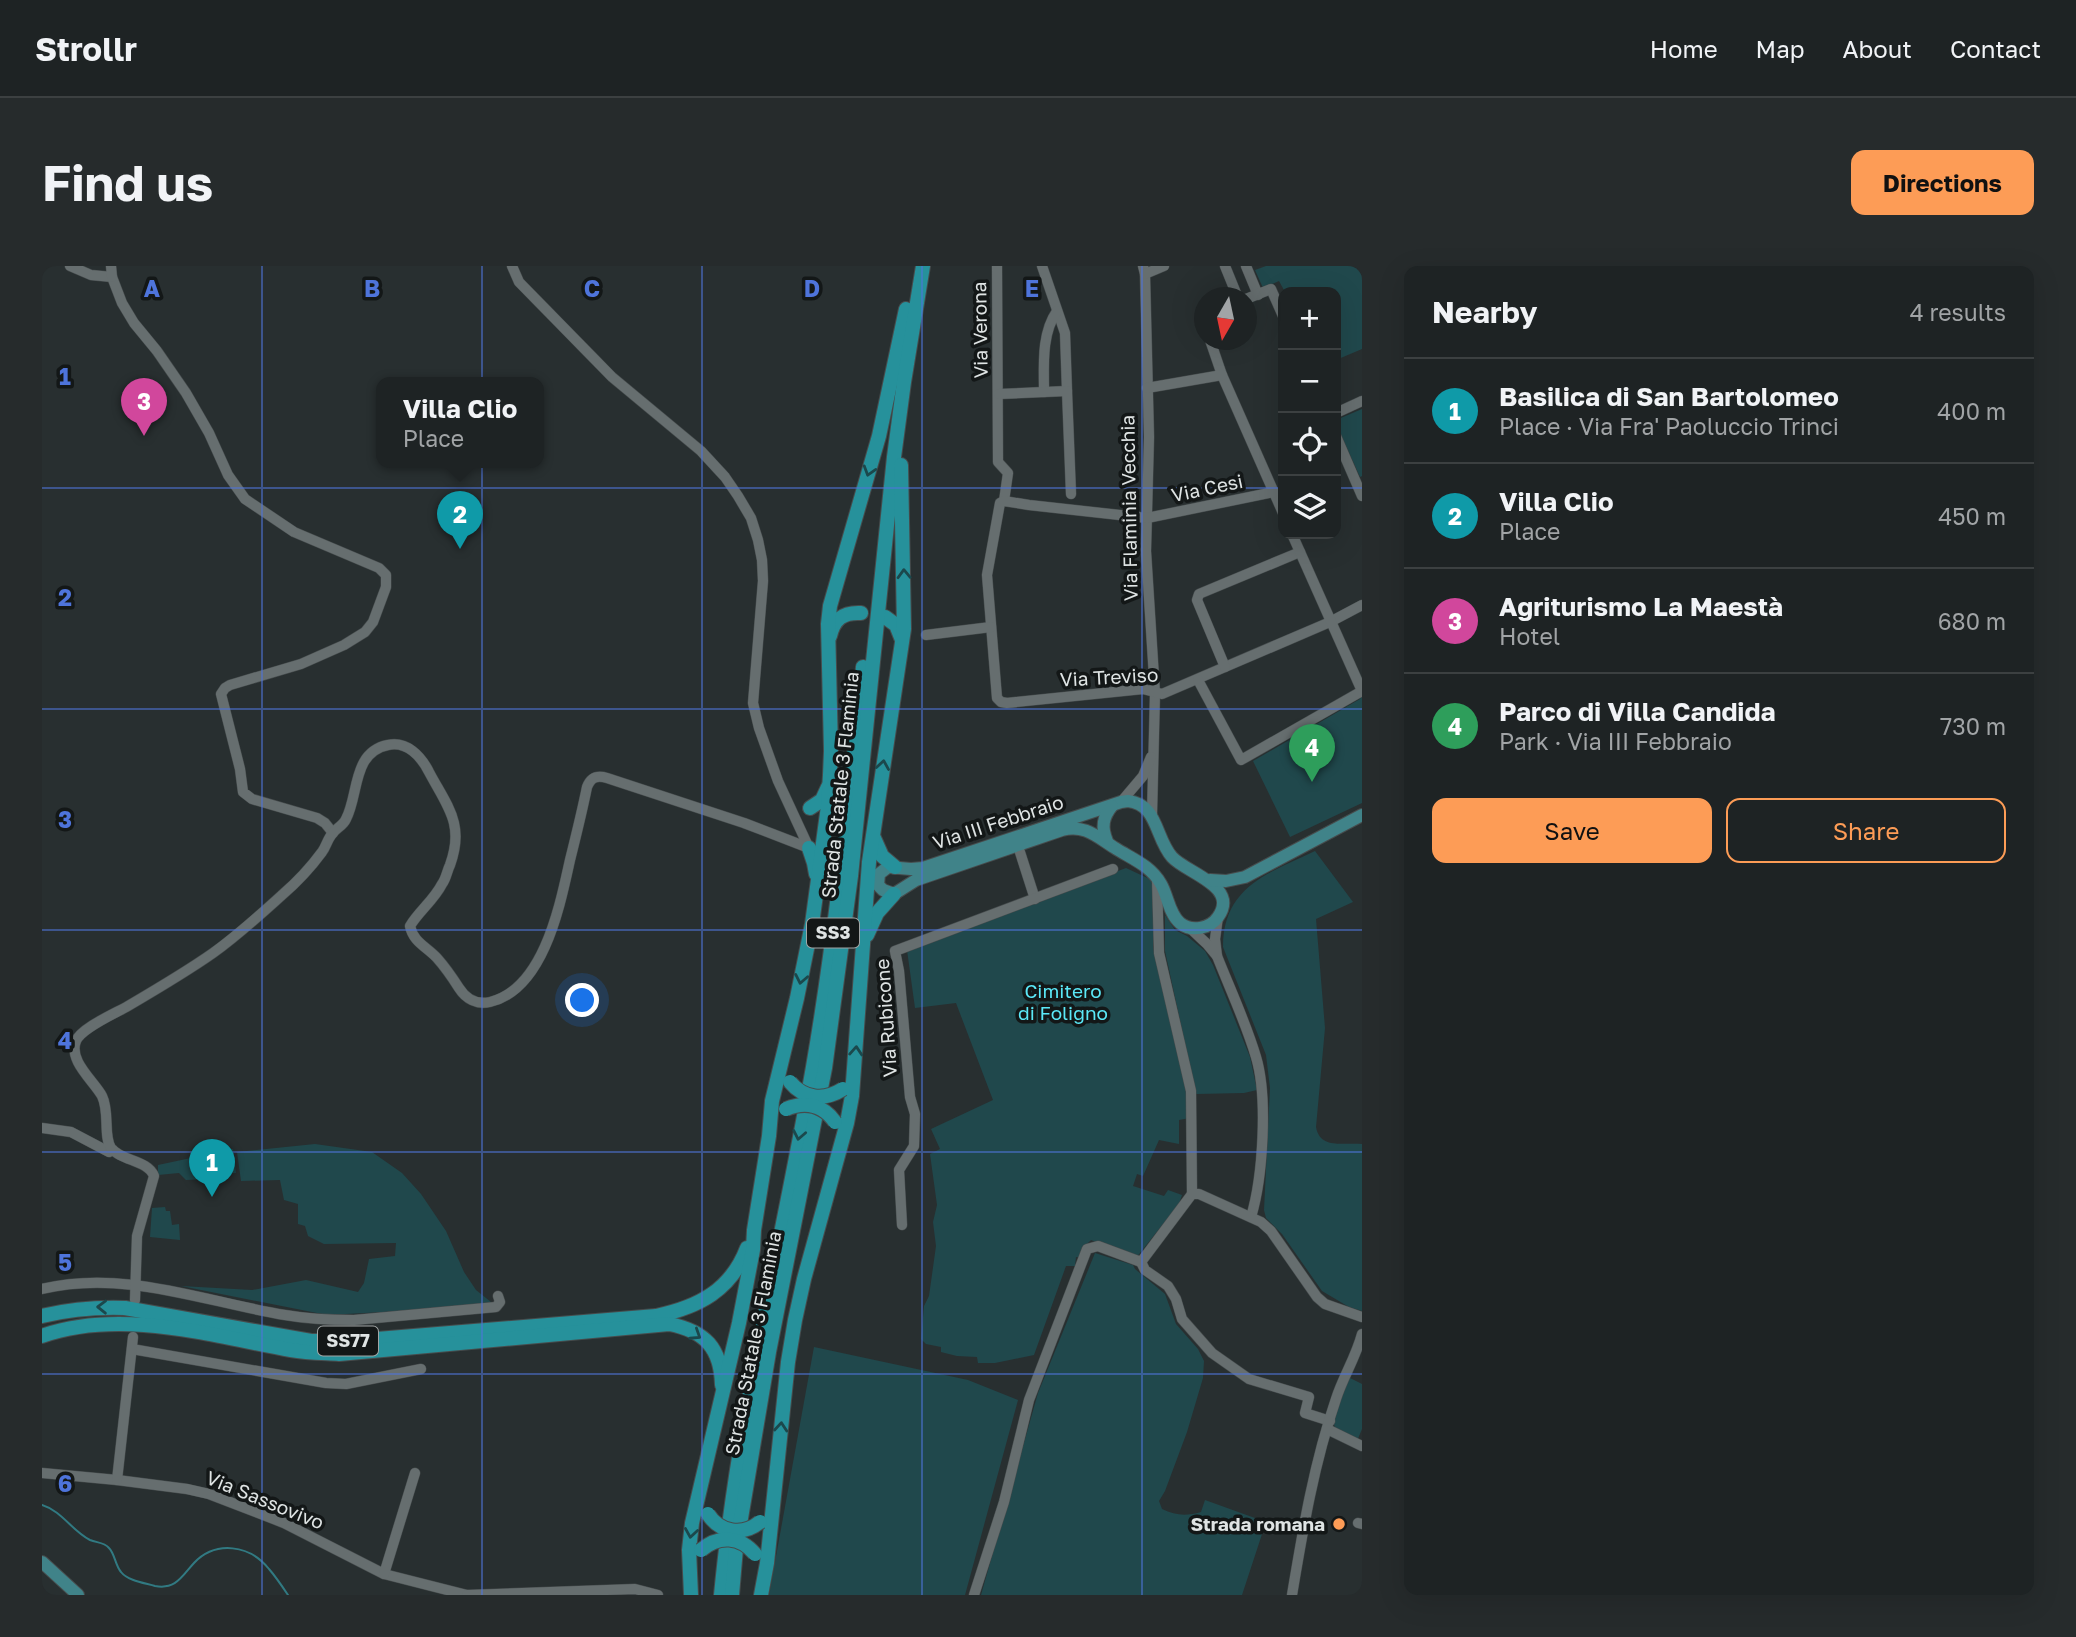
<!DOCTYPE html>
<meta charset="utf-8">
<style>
:root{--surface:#1e2324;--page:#262b2c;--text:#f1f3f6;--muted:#a1a4a6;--line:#3c4041;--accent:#fd9c56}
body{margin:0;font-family:"Golos Text",sans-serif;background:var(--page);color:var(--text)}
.controls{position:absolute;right:21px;top:21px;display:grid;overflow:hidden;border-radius:14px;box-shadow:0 7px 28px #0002}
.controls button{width:63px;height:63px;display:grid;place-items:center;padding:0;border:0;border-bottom:2px solid var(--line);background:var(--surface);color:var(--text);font:35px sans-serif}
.compass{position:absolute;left:1152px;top:21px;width:63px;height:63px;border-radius:50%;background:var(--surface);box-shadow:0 7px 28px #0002;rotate:189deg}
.you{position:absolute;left:541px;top:735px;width:24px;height:24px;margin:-18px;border:5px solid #fff;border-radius:50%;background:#1a73e8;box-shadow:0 0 0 10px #1a73e833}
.badge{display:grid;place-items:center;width:46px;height:46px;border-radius:50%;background:var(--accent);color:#fff;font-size:23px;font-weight:700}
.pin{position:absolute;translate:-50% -58px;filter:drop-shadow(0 2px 4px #0008)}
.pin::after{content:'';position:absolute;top:37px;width:24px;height:21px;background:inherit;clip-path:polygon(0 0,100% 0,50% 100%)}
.popup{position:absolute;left:334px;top:111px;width:168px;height:91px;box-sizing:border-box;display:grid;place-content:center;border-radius:14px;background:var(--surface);filter:drop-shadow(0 2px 5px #0005);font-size:23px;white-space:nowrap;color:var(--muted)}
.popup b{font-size:26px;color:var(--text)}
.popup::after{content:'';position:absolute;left:50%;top:100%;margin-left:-14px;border:14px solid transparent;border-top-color:var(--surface)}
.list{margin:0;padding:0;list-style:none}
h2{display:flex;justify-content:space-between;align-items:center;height:91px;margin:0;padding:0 28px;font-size:30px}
h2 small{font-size:23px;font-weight:400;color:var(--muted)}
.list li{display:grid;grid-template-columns:46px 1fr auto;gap:21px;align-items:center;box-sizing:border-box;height:105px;padding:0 28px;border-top:2px solid var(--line)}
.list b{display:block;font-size:26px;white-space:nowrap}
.list p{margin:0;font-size:23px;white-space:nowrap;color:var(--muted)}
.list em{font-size:23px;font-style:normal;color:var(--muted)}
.actions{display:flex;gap:14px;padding:21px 28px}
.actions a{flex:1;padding:16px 0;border:2px solid var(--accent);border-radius:14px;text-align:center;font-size:24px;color:var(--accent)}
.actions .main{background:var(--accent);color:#111}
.icon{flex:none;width:38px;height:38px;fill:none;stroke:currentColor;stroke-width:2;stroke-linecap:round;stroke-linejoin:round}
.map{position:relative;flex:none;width:1320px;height:1329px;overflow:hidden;border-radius:14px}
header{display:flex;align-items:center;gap:42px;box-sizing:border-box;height:98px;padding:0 35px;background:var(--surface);border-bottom:2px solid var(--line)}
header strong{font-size:33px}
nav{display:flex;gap:38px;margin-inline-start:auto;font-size:24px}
.intro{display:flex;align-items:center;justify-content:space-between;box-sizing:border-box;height:168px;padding:0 42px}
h1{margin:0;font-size:49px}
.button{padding:18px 32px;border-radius:14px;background:var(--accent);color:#111;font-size:24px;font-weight:700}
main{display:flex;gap:42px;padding:0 42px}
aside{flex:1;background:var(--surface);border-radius:14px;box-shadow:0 7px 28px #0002}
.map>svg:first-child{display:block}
</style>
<header>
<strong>Strollr</strong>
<nav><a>Home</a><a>Map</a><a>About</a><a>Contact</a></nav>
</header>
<div class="intro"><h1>Find us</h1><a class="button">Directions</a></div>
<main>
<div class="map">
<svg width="1320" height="1329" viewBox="0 0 1320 1329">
<rect width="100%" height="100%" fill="#282f30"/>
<g fill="#20484c">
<path d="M1224 0H1320V83L1294 94V26H1243L1237 15 1221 22 1213 4Z"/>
<path d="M1320 143V210L1318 211 1294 158V154Z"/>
<path d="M1320 429V537L1248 571 1211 495 1318 433Z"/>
<path d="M1273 585 1311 636 1274 653 1283 762 1274 861C1278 884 1302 876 1320 878V1045L1307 1041 1280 1025 1240 968 1224 952 1222 944 1228 822 1224 789 1181 681C1181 620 1227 607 1273 585Z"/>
<path d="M1084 602 1112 615 1111 681 1147 836 1148 852 1137 854V878L1117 874 1101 910 1095 908 1091 920 1122 930 1126 924 1140 929 1137 938 1094 992 1049 974 1041 982 1039 992 1034 991 1033 1000H1024L992 1089 953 1097H936L935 1091 915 1090 899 1086V1081L884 1078 879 1073 882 1040 887 1030 894 980 891 956 895 939 888 888 898 883 889 863 951 834 914 737 873 742 865 684Z"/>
<path d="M1123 649 1133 664 1145 670 1163 685 1171 699 1208 791 1215 824 1202 827 1154 828 1123 685Z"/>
<path d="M273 878 330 886 360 907 379 928 404 965 422 1006 434 1024 454 1040 285 1049 139 1020 210 1024 264 1014 316 1026 322 1017 327 993 353 990 354 977 282 978 266 970 263 960 256 958V938L242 934 238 914 199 915 195 886Z"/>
<path d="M191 883 194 907 165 909V913L144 914 137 907 116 909V899Z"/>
<path d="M123 941 124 945H128L130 959 137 958 138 974 108 971 110 942Z"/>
<path d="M1053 987 1091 999 1093 1003 1123 1028 1134 1058 1156 1083 1162 1095 1161 1112 1145 1166 1123 1225 1117 1235 1120 1243C1134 1250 1145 1250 1159 1246L1163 1234 1224 1256 1200 1329H939L996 1127Z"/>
<path d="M772 1081 926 1114 976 1134 923 1329H727Z"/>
<path d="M1306 1111 1320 1118V1163L1315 1175 1294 1165 1291 1155Z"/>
</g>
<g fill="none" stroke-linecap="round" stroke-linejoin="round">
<path stroke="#317a82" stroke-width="2" d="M0 1239C20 1245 30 1265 48 1274 55 1277 62 1276 67 1282 73 1288 73 1299 79 1306 86 1315 103 1317 113 1320 134 1324 140 1310 152 1297 174 1274 208 1279 227 1303 234 1311 240 1320 246 1329"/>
<g stroke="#464c4d" stroke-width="11">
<g id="minor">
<path d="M28 0 49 9 70 11 80 37 92 57 115 85 144 127 167 167 186 209 203 233 252 266 337 302 344 309V321L331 356 323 366 302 379 259 398 188 419 183 422 179 428 198 503 201 526 210 533 275 552 283 557 291 567"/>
<path d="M69 0 70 11"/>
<path d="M470 0 477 16 570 111 659 185 683 211 696 230 709 252 716 274 720 294 721 315 711 437 717 462 736 515 767 582"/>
<path d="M955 0 956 196 966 207 962 235"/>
<path d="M1000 0 1023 67 1025 125"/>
<path d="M1101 0 1103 8 1107 171 1104 285 1113 427 1110 549"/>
<path d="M1183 0 1196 32"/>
<path d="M1204 0 1216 29"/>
<path d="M1103 8 1122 0"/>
<path d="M1204 33 1229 23 1241 50"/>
<path d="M1168 74 1180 109 1241 247"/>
<path d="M1105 122 1180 109"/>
<path d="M1002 126C1002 100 999 68 1015 45"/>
<path d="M957 128 1025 125 1029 228"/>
<path d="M1294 147 1320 135"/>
<path d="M1294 170 1320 230"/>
<path d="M1232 226 1105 252 987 239 962 235 958 237 945 309 955 432 959 436 965 437 1101 423 1120 428 1288 356 1320 339"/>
<path d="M884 369 949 361"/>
<path d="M1183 401 1155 334 1157 328 1258 286"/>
<path d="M1156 414 1199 494 1320 425 1250 268"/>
<path d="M1079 536 1101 510 1109 491"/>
<path d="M976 580 993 633"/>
<path d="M1115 614 1117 687 1149 825 1150 928"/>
<path d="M1176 651 1173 673 1175 690C1188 723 1204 757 1214 791 1226 831 1221 911 1209 951"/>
<path d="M1148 662 1165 678 1175 690"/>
<path d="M0 862 29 866 67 886 71 884"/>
<path d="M860 959 857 904 872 880 873 848 868 831 857 705 853 685 1071 603"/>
<path d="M1099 996 1103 1004 1126 1020 1134 1033 1140 1053 1170 1087 1207 1113 1267 1131 1263 1147 1288 1155"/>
<path d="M0 1023C82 1003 163 1036 243 1049 266 1053 289 1054 312 1054L454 1041 458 1036 456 1030"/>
<path d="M93 1034 95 970 112 910C106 894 79 895 69 882 61 870 68 846 60 830 52 815 26 795 34 775 39 762 74 747 86 740 115 723 144 706 171 687 195 670 218 649 240 629 254 617 269 601 280 586 284 581 285 574 290 568 294 562 301 560 304 553 317 529 310 486 346 479 365 475 379 490 387 506 405 540 423 558 408 599 405 605 404 613 400 618 392 634 377 645 368 660 371 676 385 681 395 692 403 701 410 711 417 722 424 733 435 739 448 736 502 723 518 639 528 594 534 570 540 546 545 521 549 511 555 509 565 512L702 557 767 582"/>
<path d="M90 1083 284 1117 304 1118 379 1103"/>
<path d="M1285 1163 1320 1180"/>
<path d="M0 1207 75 1214 145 1223 167 1228 242 1257 342 1308 425 1329"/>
<path d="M75 1214 91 1071"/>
<path d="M1316 1257 1320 1258"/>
<path d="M342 1308 373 1207"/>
<path d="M425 1329 593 1323 616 1329"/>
<path d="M932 1329 962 1236 987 1134 1045 983 1056 980 1099 996 1150 928H1157L1219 956 1229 965 1275 1031 1283 1038 1320 1051"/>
<path d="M1250 1329C1261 1263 1272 1197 1294 1133 1301 1111 1314 1091 1320 1068"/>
</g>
</g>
<g stroke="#464c4d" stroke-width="14">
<g id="major">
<path d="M1086 535C1116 538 1113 572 1130 591 1144 607 1198 620 1176 651 1168 663 1149 666 1138 657 1127 648 1126 630 1119 618 1108 599 1090 593 1073 582 1055 571 1043 558 1020 564L874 614 852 628 841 624 836 619 837 608 846 601 869 603 881 602 1079 536Z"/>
<path d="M1065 575C1059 561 1061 551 1070 540"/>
<path d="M1168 614 1184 615 1203 611 1320 549"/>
<path d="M0 1296 36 1329"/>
</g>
</g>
<g stroke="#464c4d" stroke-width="16">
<g id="highway">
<path d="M843 351 854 359 860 374"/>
<path d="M788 370C792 353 801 346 819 347"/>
<path d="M768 542 780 534 786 521"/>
<path d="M832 572 840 590 853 601"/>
<path d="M767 582 772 597 774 608"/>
<path d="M825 669 835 647 852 628"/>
<path d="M0 1050C29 1043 54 1041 83 1042L269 1075H311L614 1050C657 1041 689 1024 705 982"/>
<path d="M0 1070C79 1042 170 1070 249 1084 265 1087 281 1087 297 1088L627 1058C663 1065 679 1082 680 1119"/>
<path d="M649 1329 647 1284 650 1257 697 1057 711 984 712 964 727 870 730 835 755 732 770 658 786 540 788 509 789 485 786 358 788 340 837 170 864 43"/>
<path d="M679 1329C696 1151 740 977 771 801 794 668 807 534 821 401"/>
<path d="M690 1329 694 1282 727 1086 783 802 809 610 852 191 862 116 881 0"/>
<path d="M719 1329 725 1297 746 1096 753 1054 762 1013 805 857 810 830 827 596 862 363 859 199"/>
</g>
</g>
<use href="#minor" stroke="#666e6f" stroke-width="10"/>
<use href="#major" stroke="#408389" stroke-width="12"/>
<use href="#highway" stroke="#26919b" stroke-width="14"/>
<g stroke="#464c4d" stroke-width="16" stroke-linecap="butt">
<g id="highway-bridge">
<path d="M748 816C762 833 782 835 801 823"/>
<path d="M744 843C763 835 781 839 793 856"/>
<path d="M666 1248C678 1267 701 1270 718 1256"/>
<path d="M659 1284C677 1269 698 1270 713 1288"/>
</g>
</g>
<use href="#highway-bridge" stroke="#26919b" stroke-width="14"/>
</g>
<defs><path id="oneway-chevron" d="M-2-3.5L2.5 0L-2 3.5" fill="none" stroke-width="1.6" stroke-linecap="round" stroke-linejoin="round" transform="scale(1.75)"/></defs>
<g stroke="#1b484c">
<use href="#oneway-chevron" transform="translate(827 205) rotate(107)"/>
<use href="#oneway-chevron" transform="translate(862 308) rotate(-92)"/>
<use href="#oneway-chevron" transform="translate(841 499) rotate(-81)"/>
<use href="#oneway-chevron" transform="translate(759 713) rotate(101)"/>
<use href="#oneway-chevron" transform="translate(814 785) rotate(-86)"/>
<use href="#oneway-chevron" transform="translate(757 869) rotate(101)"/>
<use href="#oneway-chevron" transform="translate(60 1041) rotate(-179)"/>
<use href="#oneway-chevron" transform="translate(654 1069) rotate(33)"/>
<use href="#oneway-chevron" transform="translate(739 1161) rotate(-85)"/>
<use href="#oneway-chevron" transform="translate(649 1267) rotate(99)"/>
</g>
<path fill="none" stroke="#4e74db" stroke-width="2" stroke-opacity="0.55" d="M220 0V1329M440 0V1329M660 0V1329M880 0V1329M1100 0V1329M0 222H1241M1294 222H1320M0 443H1320M0 664H1320M0 886H1320M0 1108H1320"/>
<circle fill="#fd9c56" stroke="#131717" stroke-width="2.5" cx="1297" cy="1258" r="7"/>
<g text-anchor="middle" stroke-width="7" stroke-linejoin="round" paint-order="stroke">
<g fill="#131717" stroke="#a2a6a6" stroke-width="2">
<rect x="765" y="652.5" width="52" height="29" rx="5"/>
<rect x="276" y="1060.5" width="60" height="29" rx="5"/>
</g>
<g font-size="18" font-weight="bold" fill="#dfe4e4">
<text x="791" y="673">SS3</text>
<text x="306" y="1081">SS77</text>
</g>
<g font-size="19" fill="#dfe4e4" stroke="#131717">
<text transform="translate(938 64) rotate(-91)" y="7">Via Verona</text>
<text transform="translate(1165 222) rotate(-12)" y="7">Via Cesi</text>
<text transform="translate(1087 242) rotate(-91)" y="7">Via Flaminia Vecchia</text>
<text transform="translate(1067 411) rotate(-3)" y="7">Via Treviso</text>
<text transform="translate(798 519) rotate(-84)" y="7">Strada Statale 3 Flaminia</text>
<text transform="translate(956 556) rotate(-18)" y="7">Via III Febbraio</text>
<text transform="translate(844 752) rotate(-94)" y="7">Via Rubicone</text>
<text transform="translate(711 1077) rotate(-79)" y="7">Strada Statale 3 Flaminia</text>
<text transform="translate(223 1234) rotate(22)" y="7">Via Sassovivo</text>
</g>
<g font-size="19" fill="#5be8f7" stroke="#131717">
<text x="1021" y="732">Cimitero<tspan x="1021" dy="22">di Foligno</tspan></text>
</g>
<g font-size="19" font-weight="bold" fill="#dfe4e4" stroke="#131717" text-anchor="end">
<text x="1283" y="1265">Strada romana</text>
</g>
</g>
<g font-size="23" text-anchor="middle" font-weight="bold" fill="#4e74db" stroke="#131717" stroke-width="7" stroke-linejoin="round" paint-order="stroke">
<text x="110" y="31">A</text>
<text x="330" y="31">B</text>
<text x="550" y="31">C</text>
<text x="770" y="31">D</text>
<text x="990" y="31">E</text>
<text x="23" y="119">1</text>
<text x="23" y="340">2</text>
<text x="23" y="562">3</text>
<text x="23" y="783">4</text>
<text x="23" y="1005">5</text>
<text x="23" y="1226">6</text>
</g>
</svg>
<div class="controls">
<button>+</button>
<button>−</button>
<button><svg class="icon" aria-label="locate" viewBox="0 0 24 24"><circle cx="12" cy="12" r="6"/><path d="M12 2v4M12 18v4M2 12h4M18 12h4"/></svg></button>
<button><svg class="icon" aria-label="layers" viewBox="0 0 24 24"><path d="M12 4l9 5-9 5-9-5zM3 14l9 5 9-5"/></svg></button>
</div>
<svg class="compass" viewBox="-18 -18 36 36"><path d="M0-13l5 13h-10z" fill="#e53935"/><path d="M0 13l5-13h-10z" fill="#a1a4a6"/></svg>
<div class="you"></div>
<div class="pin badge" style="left:170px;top:931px;background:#0f9aa8">1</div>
<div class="pin badge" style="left:418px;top:283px;background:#0f9aa8">2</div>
<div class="popup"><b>Villa Clio</b>Place</div>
<div class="pin badge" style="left:102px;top:170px;background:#d1479c">3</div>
<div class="pin badge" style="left:1270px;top:516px;background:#2e9e5b">4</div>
</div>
<aside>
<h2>Nearby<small>4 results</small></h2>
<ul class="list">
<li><span class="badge" style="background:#0f9aa8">1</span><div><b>Basilica di San Bartolomeo</b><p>Place · Via Fra' Paoluccio Trinci</p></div><em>400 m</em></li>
<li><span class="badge" style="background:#0f9aa8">2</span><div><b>Villa Clio</b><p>Place</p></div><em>450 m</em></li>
<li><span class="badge" style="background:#d1479c">3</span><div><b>Agriturismo La Maestà</b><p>Hotel</p></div><em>680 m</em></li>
<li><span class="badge" style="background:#2e9e5b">4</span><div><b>Parco di Villa Candida</b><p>Park · Via III Febbraio</p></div><em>730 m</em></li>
</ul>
<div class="actions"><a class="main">Save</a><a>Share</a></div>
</aside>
</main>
